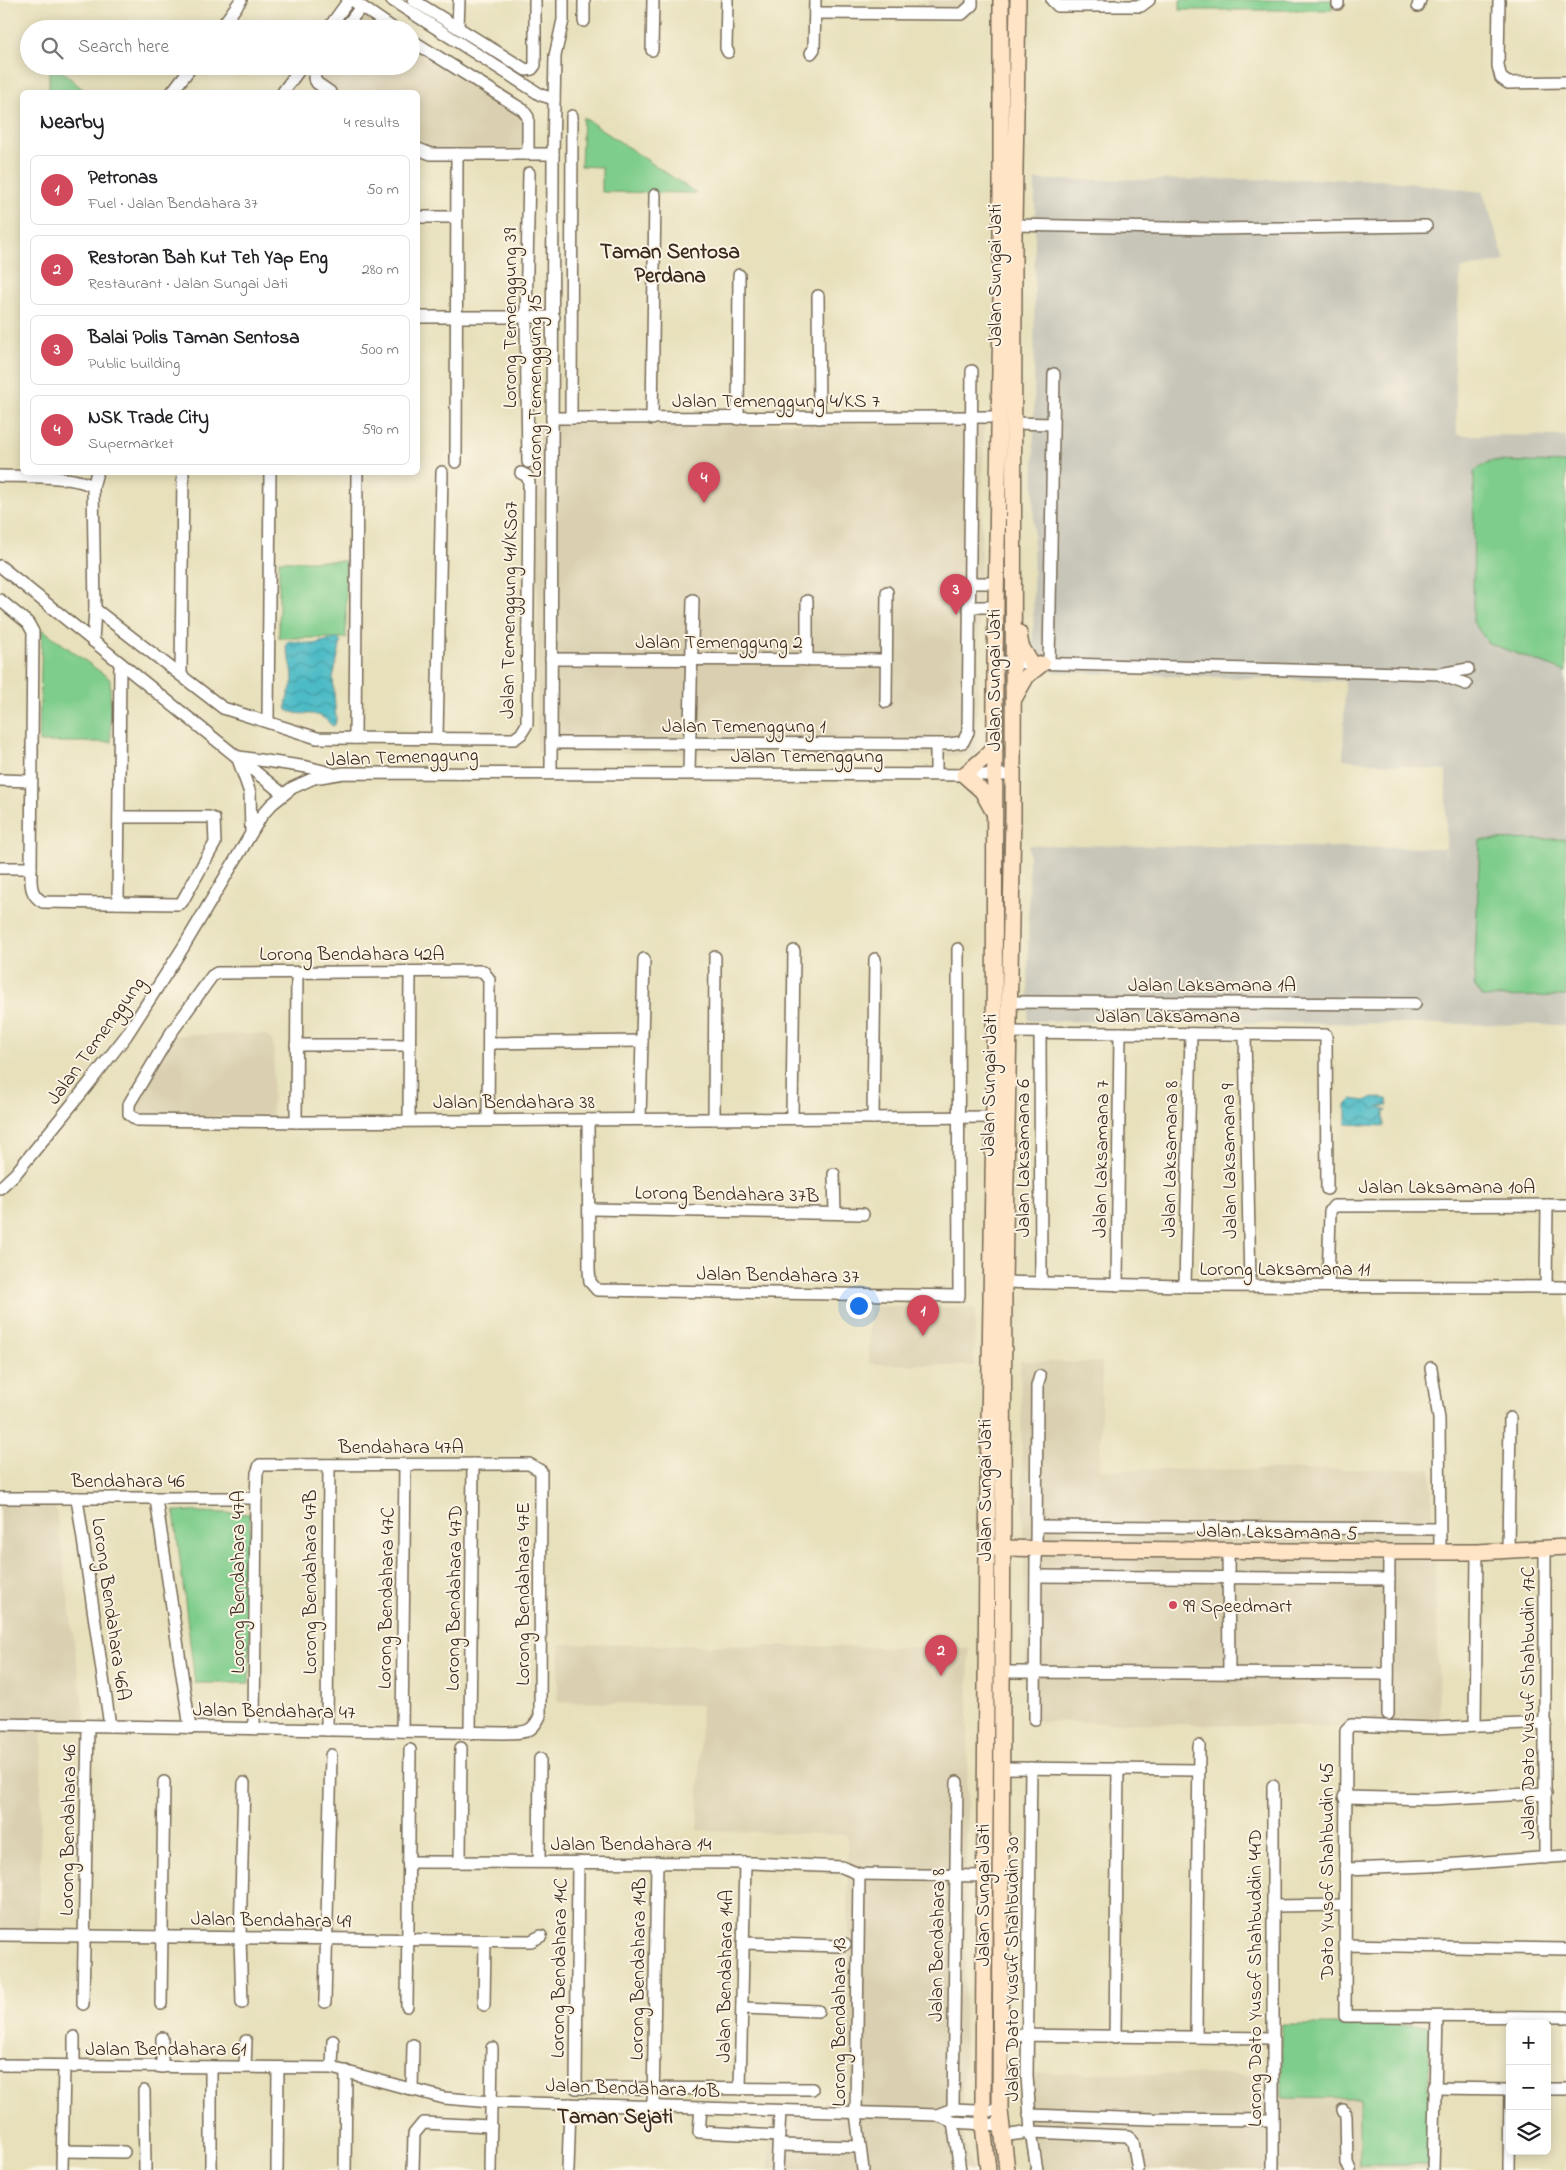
<!DOCTYPE html>
<meta charset="utf-8">
<style>
:root{--surface:#fff;--page:#f6f6f6;--text:#202124;--muted:#757577;--line:#e0e0e0;--accent:#d1495b}
body{margin:0;font-family:"Indie Flower",sans-serif;background:var(--page);color:var(--text)}
.controls{position:absolute;right:15px;bottom:15px;display:grid;overflow:hidden;border-radius:8px;box-shadow:0 2px 12px #0003}
.controls button{width:45px;height:45px;display:grid;place-items:center;padding:0;border:0;border-bottom:1px solid var(--line);background:var(--surface);color:var(--text);font:25px sans-serif}
.you{position:absolute;left:858px;top:1305px;width:18px;height:18px;margin:-12px;border:4px solid #fff;border-radius:50%;background:#1a73e8;box-shadow:0 0 0 8px #1a73e833}
.badge{display:grid;place-items:center;width:32px;height:32px;border-radius:50%;background:var(--accent);color:#fff;font-size:16px;font-weight:700}
.pin{position:absolute;translate:-50% -41px;filter:drop-shadow(0 1px 2px #0008)}
.pin::after{content:'';position:absolute;top:26px;width:18px;height:15px;background:inherit;clip-path:polygon(0 0,100% 0,50% 100%)}
.list{margin:0;padding:0;list-style:none}
h2{display:flex;justify-content:space-between;align-items:center;height:65px;margin:0;padding:0 20px;font-size:21px}
h2 small{font-size:16px;font-weight:400;color:var(--muted)}
.list li{display:grid;grid-template-columns:32px 1fr auto;gap:15px;align-items:center;box-sizing:border-box;height:70px;margin:0 10px 10px;padding:0 10px;border:1px solid var(--line);border-radius:8px}
.list b{display:block;font-size:19px;white-space:nowrap}
.list p{margin:0;font-size:16px;white-space:nowrap;color:var(--muted)}
.list em{font-size:16px;font-style:normal;color:var(--muted)}
.icon{flex:none;width:28px;height:28px;fill:none;stroke:currentColor;stroke-width:2;stroke-linecap:round;stroke-linejoin:round}
.map{position:relative;flex:none;width:1566px;height:2170px;overflow:hidden}
.search{position:absolute;background:var(--surface);box-shadow:0 2px 12px #0003;left:20px;top:20px;width:400px;height:55px;display:flex;align-items:center;gap:12px;box-sizing:border-box;padding:0 18px;border-radius:28px;color:var(--muted);font-size:19px}
.panel{position:absolute;background:var(--surface);box-shadow:0 2px 12px #0003;left:20px;top:90px;width:400px;height:385px;border-radius:8px}
.map>svg:first-child{display:block}
</style>
<div class="map">
<svg width="1566" height="2170" viewBox="0 0 1566 2170">
<defs>
<pattern id="water-waves" width="16" height="10" patternUnits="userSpaceOnUse" patternTransform="scale(1.25)"><rect width="16" height="10" fill="#4dbbc6"/><path d="M0 5q4-4 8 0t8 0" fill="none" stroke="#4198a0"/></pattern>
</defs>
<rect width="100%" height="100%" fill="#fcf5e5"/>
<filter id="ink" filterUnits="userSpaceOnUse"><feTurbulence type="fractalNoise" baseFrequency=".02" numOctaves="2"/><feDisplacementMap in="SourceGraphic" scale="10" xChannelSelector="R" yChannelSelector="G"/><feConvolveMatrix kernelMatrix="1 2 1 2 8 2 1 2 1" color-interpolation-filters="sRGB"/></filter>
<filter id="wash" filterUnits="userSpaceOnUse"><feTurbulence type="fractalNoise" baseFrequency=".0096" numOctaves="4" result="noise"/><feDisplacementMap in="SourceGraphic" scale="20" xChannelSelector="R" yChannelSelector="G"/><feGaussianBlur stdDeviation="1.12" result="paint"/><feColorMatrix in="noise" values="0 0 0 0 0 0 0 0 0 0 0 0 0 0 0 0 0 1.4 0 .05"/><feComposite in="paint" operator="in"/></filter>
<g filter="url(#wash)">
<rect width="100%" height="100%" fill="#e7e0bb"/>
<g fill="#dad0b1">
<path d="M928 0H969L961 10H928Z"/>
<path d="M361 11 389 29H348Z"/>
<path d="M411 43 524 117V149L432 150 418 146V92H337L320 81 319 71 322 66H411Z"/>
<path d="M984 423 976 756 537 752 538 424Z"/>
<path d="M265 1034 272 1041 274 1048 272 1117 138 1116 133 1112 132 1106 174 1035Z"/>
<path d="M869 1306 975 1308 974 1366 869 1364Z"/>
<path d="M1020 1361 1102 1363 1100 1470 1431 1469 1440 1729 1027 1721Z"/>
<path d="M55 1501 85 1722H42L39 1932 0 1931V1502Z"/>
<path d="M560 1644 969 1648 963 2133 972 2170H769L770 2105H851L847 1835 698 1830 701 1705 557 1702Z"/>
<path d="M1020 2073 1282 2075V2098L1360 2099 1429 2165V2170H1030Z"/>
</g>
<path fill="#c6c5b8" d="M1375 179 1483 192 1505 261 1461 269 1454 357 1457 435 1566 436V1025L1028 1021 1029 845 1445 848 1446 870V771L1343 759 1345 681 1053 672 1033 644 1035 180Z"/>
<g fill="#7fcd8c" stroke="#5d7c55">
<rect x="1180" y="0" width="152" height="10"/>
<path d="M49 66H56L86 92H49Z"/>
<path d="M583 117 696 193 602 192V167L581 166Z"/>
<path d="M1490 461 1566 463V672L1488 643 1473 622 1474 471Z"/>
<rect x="279" y="561" width="67" height="77"/>
<path d="M42 629 110 679 111 742H39Z"/>
<path d="M1566 839V996L1482 997 1474 986 1480 840Z"/>
<path d="M174 1511 250 1514 249 1683H195Z"/>
<path d="M1282 2025H1429V2165H1360V2099L1282 2098Z"/>
</g>
<g fill="url(#water-waves)" stroke="#447272">
<path d="M333 639H339L341 642 333 678 336 720 335 725 332 726C316 706 304 719 287 710 284 699 292 690 293 679 293 668 289 657 286 647L287 642 291 641 313 644Z"/>
<path d="M1374 1097 1387 1099 1388 1106 1379 1107 1387 1110 1384 1111V1126L1346 1124V1105L1352 1099 1365 1101Z"/>
</g>
</g>
<g filter="url(#ink)">
<g fill="none" stroke-linecap="round" stroke-linejoin="round">
<g stroke="#776a55" stroke-width="14">
<g id="street">
<path d="M352 0 394 29"/>
<path d="M392 0 541 95 554 99"/>
<path d="M413 0 526 70 532 69 535 65V0"/>
<path d="M584 0V21"/>
<path d="M727 0 726 48 728 52"/>
<path d="M1052 0 1058 6H1141L1149 0"/>
<path d="M1338 0V4"/>
<path d="M1499 0 1498 66 1501 78 1508 83 1566 82"/>
<path d="M1418 6 1420 0"/>
<path d="M815 13 962 14 972 5V0"/>
<path d="M458 27 459 0"/>
<path d="M220 29 241 0"/>
<path d="M328 29 349 0"/>
<path d="M344 29 361 7"/>
<path d="M411 40 523 110 528 117V154"/>
<path d="M652 50 653 0"/>
<path d="M811 53 814 49 815 0"/>
<path d="M318 66 314 78 317 83 330 92"/>
<path d="M172 92 192 66"/>
<path d="M283 92 302 66"/>
<path d="M418 149 431 154H553"/>
<path d="M418 217H457"/>
<path d="M1014 225 1216 229 1426 226"/>
<path d="M818 296 819 418"/>
<path d="M418 317H554"/>
<path d="M552 418 1000 417"/>
<path d="M571 418 572 116"/>
<path d="M652 419 655 195"/>
<path d="M738 419 739 275"/>
<path d="M1013 423 1052 424"/>
<path d="M456 462 457 154"/>
<path d="M528 462 526 317 529 173"/>
<path d="M0 476C21 477 78 475 93 487L95 609 93 641"/>
<path d="M93 487 97 472"/>
<path d="M0 566 283 794"/>
<path d="M969 583H997"/>
<path d="M0 600 28 623 33 632 31 868C31 882 29 895 43 902L178 904 182 902 215 843 214 819 209 817H119"/>
<path d="M807 601V660"/>
<path d="M968 607H996"/>
<path d="M95 609 223 708 317 738 514 739 521 734 527 724 529 482 527 476 521 473"/>
<path d="M551 659 886 660"/>
<path d="M995 662 1440 674 1468 669"/>
<path d="M1049 663 1054 374"/>
<path d="M181 674 183 472"/>
<path d="M1441 675 1466 684"/>
<path d="M886 702 887 592"/>
<path d="M268 722 270 472"/>
<path d="M355 738 357 472"/>
<path d="M437 739 442 472"/>
<path d="M551 743 949 744 963 742 968 732 972 371"/>
<path d="M239 757 307 767 331 773"/>
<path d="M238 759 250 793 251 832"/>
<path d="M551 772 553 154 555 56 563 20V0"/>
<path d="M689 773 693 600"/>
<path d="M936 774V744"/>
<path d="M0 780 31 781"/>
<path d="M0 868H31"/>
<path d="M118 903 120 663"/>
<path d="M1010 1002 1415 1004"/>
<path d="M1009 1032 1326 1035 1327 1189"/>
<path d="M1040 1032 1041 1283"/>
<path d="M1245 1034 1250 1286"/>
<path d="M489 1043 642 1041"/>
<path d="M296 1045H410"/>
<path d="M792 1118 794 951"/>
<path d="M873 1118 875 959"/>
<path d="M640 1119 644 959"/>
<path d="M714 1119 715 957"/>
<path d="M409 1120 410 972"/>
<path d="M488 1120 489 979 483 971 217 973 212 976 171 1033 129 1104V1114L137 1120 304 1122 994 1117"/>
<path d="M588 1120 589 1270 590 1282 597 1290 959 1296 958 949"/>
<path d="M296 1122 297 973"/>
<path d="M834 1174 835 1213"/>
<path d="M0 1188 16 1173 87 1086 126 1036 184 946 262 815 272 804 292 788 314 778 344 773 1013 775"/>
<path d="M590 1209 863 1214"/>
<path d="M1004 1282 1185 1286 1566 1287"/>
<path d="M1117 1285 1120 1033"/>
<path d="M1185 1286 1191 1034"/>
<path d="M1328 1286 1330 1211 1334 1206 1566 1205"/>
<path d="M1546 1287 1547 1205"/>
<path d="M1431 1368 1439 1419 1440 1552"/>
<path d="M0 1498H256"/>
<path d="M77 1498 110 1726"/>
<path d="M156 1499 190 1728"/>
<path d="M1037 1526 1439 1529"/>
<path d="M1545 1547V1858"/>
<path d="M1508 1549 1510 1418"/>
<path d="M1228 1550 1229 1673"/>
<path d="M1037 1576 1389 1579"/>
<path d="M1003 1672 1388 1674"/>
<path d="M1388 1714 1389 1552"/>
<path d="M1035 1719 1037 1386 1040 1376"/>
<path d="M1546 1723 1434 1728 1351 1725 1346 1730 1345 2016 1566 2017"/>
<path d="M0 1724 504 1733C523 1732 531 1735 540 1716L541 1471 529 1464 260 1465 257 1473 256 1498 254 1729"/>
<path d="M1475 1726 1477 1552"/>
<path d="M327 1730 329 1465"/>
<path d="M402 1731 405 1465"/>
<path d="M470 1733 473 1464"/>
<path d="M1003 1768 1199 1770"/>
<path d="M1031 1768 1027 2076 1031 2132 1037 2170"/>
<path d="M1344 1797 1432 1799 1546 1793"/>
<path d="M460 1861 461 1748"/>
<path d="M539 1861 540 1759"/>
<path d="M408 1862 751 1863 842 1867 859 1874 984 1876"/>
<path d="M578 1862 576 2088 812 2089"/>
<path d="M1345 1869 1430 1866 1566 1856"/>
<path d="M859 1874 856 2113 863 2170"/>
<path d="M1273 1906 1345 1905"/>
<path d="M0 1935 531 1941 541 1936"/>
<path d="M743 1943 839 1946 845 1944"/>
<path d="M1345 1945 1566 1949"/>
<path d="M325 2002 331 1755"/>
<path d="M242 2003 240 1937 244 1783"/>
<path d="M83 2004 88 1726"/>
<path d="M161 2004 164 1782"/>
<path d="M484 2005 485 1940"/>
<path d="M407 2006 410 1750"/>
<path d="M742 2008 818 2011"/>
<path d="M1001 2035 1273 2038"/>
<path d="M74 2037V2067"/>
<path d="M1115 2037 1118 1768"/>
<path d="M1196 2037 1199 1746"/>
<path d="M0 2065 332 2068 444 2098 491 2102 907 2114 937 2115 953 2109 1000 2111"/>
<path d="M162 2067V2038"/>
<path d="M211 2067V2170"/>
<path d="M245 2067 246 2041"/>
<path d="M332 2068 333 2041"/>
<path d="M1434 2088 1510 2089"/>
<path d="M740 2089 745 1863"/>
<path d="M1547 2089H1566"/>
<path d="M412 2090 413 2045"/>
<path d="M144 2091 145 2170"/>
<path d="M653 2106 657 1862"/>
<path d="M701 2108 699 2132 779 2136"/>
<path d="M953 2109 957 1782"/>
<path d="M1343 2110 1346 2116 1347 2163 1350 2170"/>
<path d="M937 2115 953 2122 1000 2125"/>
<path d="M1029 2115 1153 2119 1273 2120"/>
<path d="M953 2122 960 2170"/>
<path d="M1002 2136 1031 2132 1128 2136 1133 2142 1138 2170"/>
<path d="M779 2145 860 2147"/>
<path d="M62 2151 124 2152"/>
<path d="M62 2170 64 2067"/>
<path d="M277 2170 278 2068"/>
<path d="M345 2170 346 2071"/>
<path d="M413 2170 414 2134 423 2123 491 2126"/>
<path d="M490 2170 492 2048"/>
<path d="M568 2170 570 2104"/>
<path d="M777 2170 780 2111"/>
<path d="M1273 2170V1786"/>
<path d="M1433 2170 1437 2017"/>
<path d="M1509 2170 1510 2089"/>
</g>
</g>
<g stroke="#776a55" stroke-width="18">
<g id="secondary">
<path d="M1019 633 1021 646 1031 663"/>
<path d="M1015 697 1027 676 1042 664"/>
<path d="M993 811 982 791 964 775 983 759 995 747"/>
<path d="M995 1548 1389 1552H1477L1566 1547"/>
<path d="M988 2170 983 2125V2090L987 1548 994 1117 995 662 1001 312V0"/>
<path d="M1007 2170 1000 2111 1004 1282 1013 816 1014 225 1018 0"/>
</g>
</g>
<use href="#street" stroke="#fff" stroke-width="11"/>
<use href="#secondary" stroke="#ffe4c6" stroke-width="15"/>
</g>
</g>
<circle fill="#d1495b" stroke="#fcf5e5" stroke-width="2" cx="1173" cy="1605" r="5"/>
<g text-anchor="middle" stroke-width="4" stroke-linejoin="round" paint-order="stroke">
<g font-size="20" fill="#3b2a1e" stroke="#fcf5e5">
<text transform="translate(994 275) rotate(-90)" y="7">Jalan Sungai Jati</text>
<text transform="translate(509 318) rotate(-90)" y="7">Lorong Temenggung 39</text>
<text transform="translate(534 386) rotate(-90)" y="7">Lorong Temenggung 15</text>
<text x="776" y="407">Jalan Temenggung 4/KS 7</text>
<text transform="translate(508 610) rotate(-89)" y="7">Jalan Temenggung 41/KS07</text>
<text x="719" y="648">Jalan Temenggung 2</text>
<text transform="translate(993 680) rotate(-90)" y="7">Jalan Sungai Jati</text>
<text x="744" y="732">Jalan Temenggung 1</text>
<text x="807" y="762">Jalan Temenggung</text>
<text transform="translate(402 756) rotate(-2)" y="7">Jalan Temenggung</text>
<text x="352" y="960">Lorong Bendahara 42A</text>
<text x="1212" y="991">Jalan Laksamana 1A</text>
<text x="1168" y="1022">Jalan Laksamana</text>
<text transform="translate(95 1040) rotate(-54)" y="7">Jalan Temenggung</text>
<text transform="translate(988 1085) rotate(-89)" y="7">Jalan Sungai Jati</text>
<text x="514" y="1108">Jalan Bendahara 38</text>
<text transform="translate(1022 1158) rotate(-90)" y="7">Jalan Laksamana 6</text>
<text transform="translate(1100 1159) rotate(-89)" y="7">Jalan Laksamana 7</text>
<text transform="translate(1169 1159) rotate(-89)" y="7">Jalan Laksamana 8</text>
<text transform="translate(1228 1161) rotate(-91)" y="7">Jalan Laksamana 9</text>
<text x="1447" y="1193">Jalan Laksamana 10A</text>
<text transform="translate(727 1193) rotate(1)" y="7">Lorong Bendahara 37B</text>
<text x="1285" y="1275">Lorong Laksamana 11</text>
<text transform="translate(778 1274) rotate(1)" y="7">Jalan Bendahara 37</text>
<text x="401" y="1453">Bendahara 47A</text>
<text x="128" y="1487">Bendahara 46</text>
<text transform="translate(984 1490) rotate(-90)" y="7">Jalan Sungai Jati</text>
<text transform="translate(1277 1531) rotate(1)" y="7">Jalan Laksamana 5</text>
<text transform="translate(237 1582) rotate(-90)" y="7">Lorong Bendahara 47A</text>
<text transform="translate(309 1582) rotate(-90)" y="7">Lorong Bendahara 47B</text>
<text transform="translate(522 1594) rotate(-90)" y="7">Lorong Bendahara 47E</text>
<text transform="translate(385 1598) rotate(-89)" y="7">Lorong Bendahara 47C</text>
<text transform="translate(453 1598) rotate(-89)" y="7">Lorong Bendahara 47D</text>
<text transform="translate(112 1609) rotate(82)" y="7">Lorong Bendahara 46A</text>
<text transform="translate(1527 1703) rotate(-90)" y="7">Jalan Dato Yusuf Shahbudin 17C</text>
<text transform="translate(274 1710) rotate(1)" y="7">Jalan Bendahara 47</text>
<text transform="translate(67 1830) rotate(-89)" y="7">Lorong Bendahara 46</text>
<text x="631" y="1850">Jalan Bendahara 14</text>
<text transform="translate(1326 1871) rotate(-90)" y="7">Dato Yusof Shahbudin 45</text>
<text transform="translate(982 1895) rotate(-90)" y="7">Jalan Sungai Jati</text>
<text transform="translate(271 1919) rotate(1)" y="7">Jalan Bendahara 49</text>
<text transform="translate(936 1945) rotate(-89)" y="7">Jalan Bendahara 8</text>
<text transform="translate(558 1968) rotate(-89)" y="7">Lorong Bendahara 14C</text>
<text transform="translate(637 1969) rotate(-89)" y="7">Lorong Bendahara 14B</text>
<text transform="translate(1011 1969) rotate(-90)" y="7">Jalan Dato Yusuf Shahbudin 30</text>
<text transform="translate(724 1976) rotate(-89)" y="7">Jalan Bendahara 14A</text>
<text transform="translate(1254 1978) rotate(-90)" y="7">Lorong Dato Yusof Shahbuddin 44D</text>
<text transform="translate(838 2022) rotate(-90)" y="7">Lorong Bendahara 13</text>
<text x="166" y="2055">Jalan Bendahara 61</text>
<text transform="translate(633 2087) rotate(2)" y="7">Jalan Bendahara 10B</text>
</g>
<g font-size="20" fill="#3b2a1e" stroke="#fcf5e5" text-anchor="start">
<text x="1183" y="1612">99 Speedmart</text>
</g>
<g font-size="21" font-weight="bold" fill="#3b2a1e" stroke="#fcf5e5">
<text x="670" y="258">Taman Sentosa<tspan x="670" dy="24">Perdana</tspan></text>
<text x="615" y="2123">Taman Sejati</text>
</g>
</g>
</svg>
<div class="controls">
<button>+</button>
<button>−</button>
<button><svg class="icon" aria-label="layers" viewBox="0 0 24 24"><path d="M12 4l9 5-9 5-9-5zM3 14l9 5 9-5"/></svg></button>
</div>
<div class="you"></div>
<div class="pin badge" style="left:923px;top:1336px">1</div>
<div class="pin badge" style="left:941px;top:1676px">2</div>
<div class="pin badge" style="left:956px;top:615px">3</div>
<div class="pin badge" style="left:704px;top:503px">4</div>
<div class="search"><svg class="icon" aria-label="search" viewBox="0 0 24 24"><circle cx="10" cy="10" r="6"/><path d="M15 15l6 6"/></svg>Search here</div>
<section class="panel">
<h2>Nearby<small>4 results</small></h2>
<ul class="list">
<li><span class="badge">1</span><div><b>Petronas</b><p>Fuel · Jalan Bendahara 37</p></div><em>50 m</em></li>
<li><span class="badge">2</span><div><b>Restoran Bah Kut Teh Yap Eng</b><p>Restaurant · Jalan Sungai Jati</p></div><em>280 m</em></li>
<li><span class="badge">3</span><div><b>Balai Polis Taman Sentosa</b><p>Public building</p></div><em>500 m</em></li>
<li><span class="badge">4</span><div><b>NSK Trade City</b><p>Supermarket</p></div><em>590 m</em></li>
</ul>
</section>
</div>
